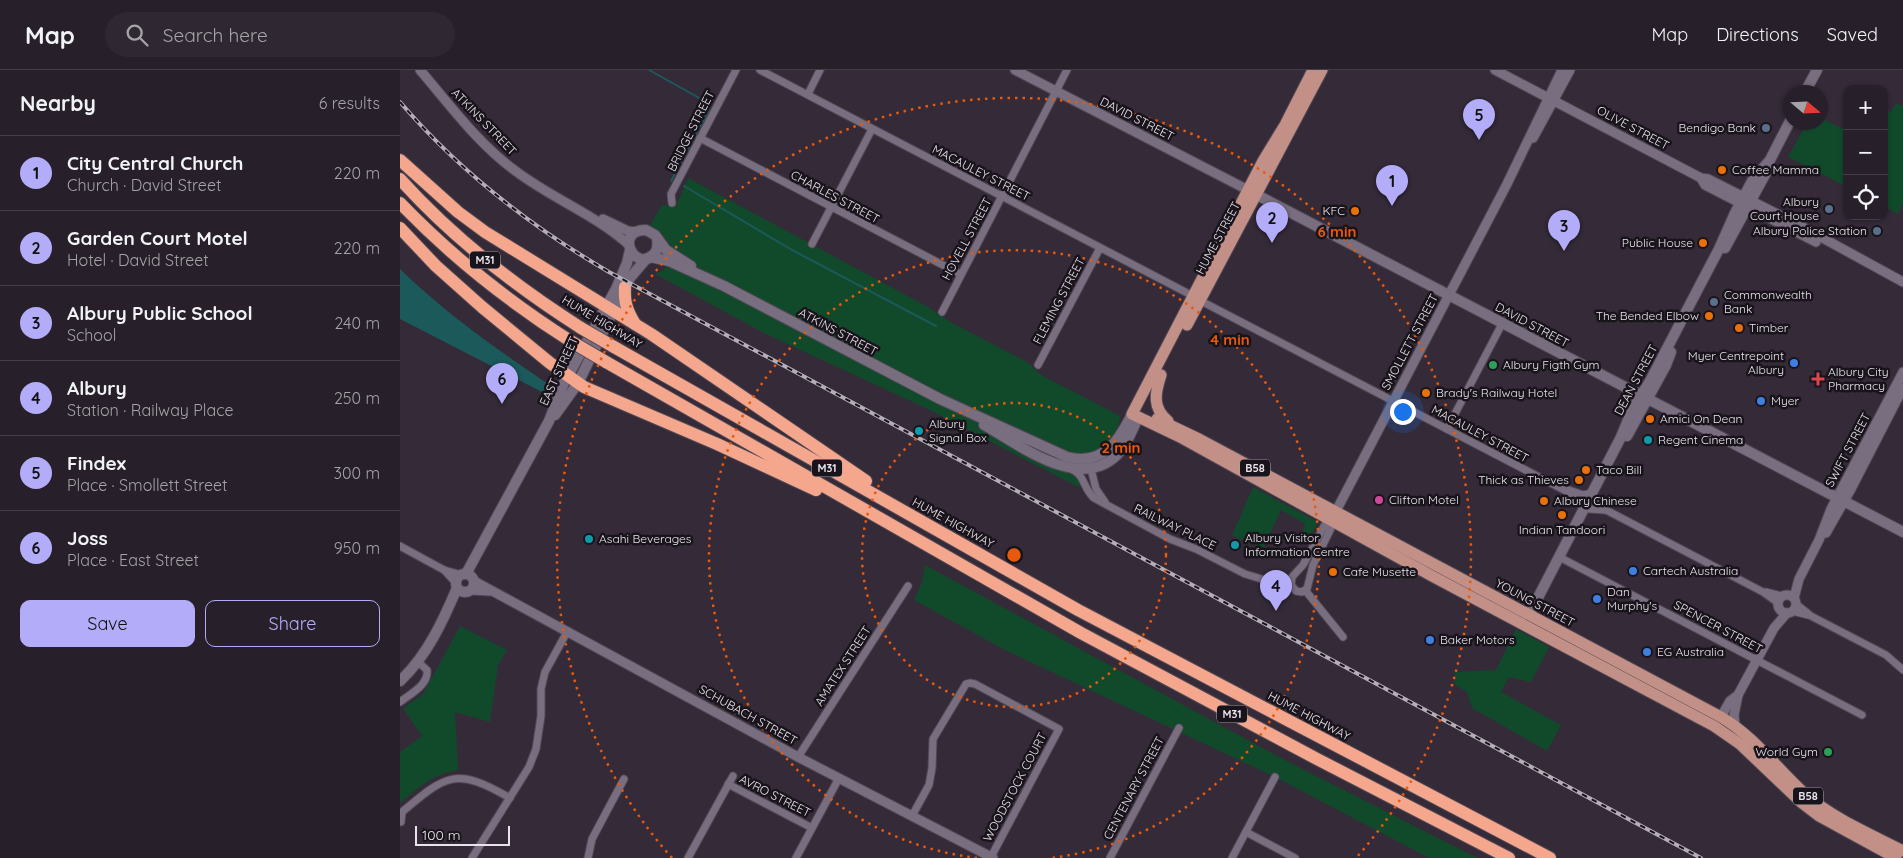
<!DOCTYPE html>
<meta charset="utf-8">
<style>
:root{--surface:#27202a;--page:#2f2832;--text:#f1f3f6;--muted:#a4a3a8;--line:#433e47;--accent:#b3adf9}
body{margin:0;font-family:Quicksand,sans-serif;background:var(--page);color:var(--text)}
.controls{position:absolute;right:15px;top:15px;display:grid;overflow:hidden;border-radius:10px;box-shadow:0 1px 4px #0004}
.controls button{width:45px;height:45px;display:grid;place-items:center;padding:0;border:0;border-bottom:1px solid var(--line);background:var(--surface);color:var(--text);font:25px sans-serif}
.compass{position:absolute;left:1383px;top:15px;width:45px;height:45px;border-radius:50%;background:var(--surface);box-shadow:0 1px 4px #0004;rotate:109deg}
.scale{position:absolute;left:15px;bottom:12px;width:95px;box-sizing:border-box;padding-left:5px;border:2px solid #e9e3ec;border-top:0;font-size:14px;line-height:18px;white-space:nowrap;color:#e9e3ec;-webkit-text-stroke:4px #19141b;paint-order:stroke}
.you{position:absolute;left:1002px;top:341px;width:18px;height:18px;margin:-12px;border:4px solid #fff;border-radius:50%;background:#1a73e8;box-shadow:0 0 0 8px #1a73e833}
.badge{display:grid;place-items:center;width:32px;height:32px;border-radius:50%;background:var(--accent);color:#111;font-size:16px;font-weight:700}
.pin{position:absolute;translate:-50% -41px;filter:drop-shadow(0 1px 2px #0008)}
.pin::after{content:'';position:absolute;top:26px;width:18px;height:15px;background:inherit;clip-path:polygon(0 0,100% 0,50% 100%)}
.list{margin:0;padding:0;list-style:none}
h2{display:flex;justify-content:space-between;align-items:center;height:65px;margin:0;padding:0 20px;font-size:21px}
h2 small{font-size:16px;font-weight:400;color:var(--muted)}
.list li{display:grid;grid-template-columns:32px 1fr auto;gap:15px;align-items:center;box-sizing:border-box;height:75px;padding:0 20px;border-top:1px solid var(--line)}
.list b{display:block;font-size:19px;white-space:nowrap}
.list p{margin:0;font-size:16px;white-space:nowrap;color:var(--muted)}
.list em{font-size:16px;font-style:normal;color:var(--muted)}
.actions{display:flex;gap:10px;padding:15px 20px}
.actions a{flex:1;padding:11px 0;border:1px solid var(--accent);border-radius:10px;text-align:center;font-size:18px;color:var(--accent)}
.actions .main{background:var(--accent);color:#111}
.icon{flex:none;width:28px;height:28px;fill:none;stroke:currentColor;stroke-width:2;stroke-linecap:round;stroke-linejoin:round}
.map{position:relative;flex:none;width:1503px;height:788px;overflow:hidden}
header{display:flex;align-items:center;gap:30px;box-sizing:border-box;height:70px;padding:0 25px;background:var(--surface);border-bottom:1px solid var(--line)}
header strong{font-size:24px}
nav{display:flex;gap:28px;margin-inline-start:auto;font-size:18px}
.search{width:350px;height:45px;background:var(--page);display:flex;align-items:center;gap:12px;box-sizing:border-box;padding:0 18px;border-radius:28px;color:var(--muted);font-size:19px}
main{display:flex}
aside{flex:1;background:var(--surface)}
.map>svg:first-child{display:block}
</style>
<header>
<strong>Map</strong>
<div class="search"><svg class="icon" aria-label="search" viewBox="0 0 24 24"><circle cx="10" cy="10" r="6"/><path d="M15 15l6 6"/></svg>Search here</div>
<nav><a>Map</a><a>Directions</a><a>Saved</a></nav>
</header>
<main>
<aside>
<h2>Nearby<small>6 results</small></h2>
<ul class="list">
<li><span class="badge">1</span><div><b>City Central Church</b><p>Church · David Street</p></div><em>220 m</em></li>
<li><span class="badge">2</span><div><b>Garden Court Motel</b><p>Hotel · David Street</p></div><em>220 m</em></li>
<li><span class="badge">3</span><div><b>Albury Public School</b><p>School</p></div><em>240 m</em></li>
<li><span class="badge">4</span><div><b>Albury</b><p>Station · Railway Place</p></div><em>250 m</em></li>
<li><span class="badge">5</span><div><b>Findex</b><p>Place · Smollett Street</p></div><em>300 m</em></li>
<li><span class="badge">6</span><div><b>Joss</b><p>Place · East Street</p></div><em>950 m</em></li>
</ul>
<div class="actions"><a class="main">Save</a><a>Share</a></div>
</aside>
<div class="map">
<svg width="1503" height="788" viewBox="0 0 1503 788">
<rect width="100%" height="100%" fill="#342a38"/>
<g fill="#114a2b">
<path d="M1496 33 1503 36V134L1498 144 1484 136V38L1491 42Z"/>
<path d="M1421 48 1447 61V117L1388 87 1407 53 1420 52Z"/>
<path d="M288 108 528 237 552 253 627 292 641 305 720 346C719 363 707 380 690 384 685 385 678 385 673 385L680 418 532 341 366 264 255 204 264 200 272 177 258 160 250 155 262 135 276 136Z"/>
<path d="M853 417 918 452 909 469 902 465 905 454 881 440 864 477 847 473 832 465Z"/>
<path d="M525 495 879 687 1077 788H1029L875 707 605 580 514 530 522 512Z"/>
<path d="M60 556 107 580 98 595 90 652 55 642 58 700C31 705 20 717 0 733V682L22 666 3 638 23 624Z"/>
<path d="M1116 559 1149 577 1131 612 1109 607 1101 622 1161 655 1147 681 1072 638 1067 622 1055 615V602L1096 600Z"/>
</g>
<path fill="#1b595b" d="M0 199C46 244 98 280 151 316V320L147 324 140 321 0 249Z"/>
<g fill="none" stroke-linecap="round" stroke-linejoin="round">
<g stroke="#1b595b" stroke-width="2">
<path d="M249 0 310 34 309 40 271 111"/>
<path d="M284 116 392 180 536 256"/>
</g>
<g stroke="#514854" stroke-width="9">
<g id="minor">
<path d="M360 0 793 226"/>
<path d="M408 24 420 0"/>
<path d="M300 68 560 204"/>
<path d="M272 133 271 124 336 0"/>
<path d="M412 174 472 59"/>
<path d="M801 231 1164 420 1186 433"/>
<path d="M542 242 667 0"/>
<path d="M638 295 700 178"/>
<path d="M1047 359 1102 254"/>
<path d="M671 399C685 404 683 419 694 428L770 469 796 479 845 504 865 510 890 513"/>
<path d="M691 399 696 419 705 432"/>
<path d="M1169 420 1183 425 1192 423"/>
<path d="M1194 431 1206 440 1363 522 1377 532"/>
<path d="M1189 439 1205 440"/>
<path d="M928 449 903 495 892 507 891 515 896 521 902 522 907 519 913 495 934 452"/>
<path d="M0 476 44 500 62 505"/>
<path d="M1163 489 1462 645"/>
<path d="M44 500 56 513"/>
<path d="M905 520 943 567"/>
<path d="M1366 522 1382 526"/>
<path d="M1396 534 1411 546 1486 585 1503 600"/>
<path d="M1392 541 1408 545"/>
<path d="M0 632C10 624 29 615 27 600L18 592"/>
<path d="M398 687 508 516"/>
<path d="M328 714 412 758"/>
<path d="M512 746 529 715 532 698 533 669 566 614 570 613 575 614 659 659 591 787"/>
<path d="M1 752 2 742C47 704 56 697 110 728"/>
<path d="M846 762 895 788"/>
<path d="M72 788 129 697 136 679 141 646V619L145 602 167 562"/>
<path d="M188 788 192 769 224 709"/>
<path d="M288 788 333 706"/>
<path d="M396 788 439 708"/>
<path d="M710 788 779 658"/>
<path d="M832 788 875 707"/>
</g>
</g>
<g stroke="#514854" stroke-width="11">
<g id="tertiary">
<path d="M20 0C50 35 79 75 117 102 153 129 196 145 229 175"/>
<path d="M615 0 848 120"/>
<path d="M1095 0 1301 108 1308 109 1399 155 1503 212"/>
<path d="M1133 68 1170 0"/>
<path d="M1301 108 1305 115 1416 172"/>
<path d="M203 149 228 161 236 162"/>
<path d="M936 441 1107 114 1162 0"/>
<path d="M1426 463 1451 419 1503 318"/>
<path d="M74 511 398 687 593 788"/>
<path d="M71 520 90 521"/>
<circle cx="1387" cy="534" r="9"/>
<path d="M1394 528 1399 509 1419 470 1431 439 1503 302"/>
<path d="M1321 647 1330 631 1338 625"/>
<path d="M1335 656 1334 645 1338 625 1374 558 1387 543"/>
</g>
</g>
<g stroke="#514854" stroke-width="12">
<g id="secondary">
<path d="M1405 22 1417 0"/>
<path d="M857 125 1503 462"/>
<path d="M257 169C258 175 258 180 254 184 235 204 213 160 246 160L255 165 266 180 291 196"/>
<path d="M1325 178 1367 101 1368 96"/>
<path d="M250 187 269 191 324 216 540 329 667 387C702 396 718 373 732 344"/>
<path d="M155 345 178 313 229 209 246 189"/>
<path d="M584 355C620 375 679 422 717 385 726 376 731 363 736 352"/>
<path d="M1227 366 1266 295 1271 282"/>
<path d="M66 504 149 351 164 313 216 219 227 193 230 180"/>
<circle cx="65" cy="513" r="9"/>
<path d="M1129 545 1221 367 1233 338 1250 311 1299 217 1319 179 1335 143 1352 111 1370 90 1390 51"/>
<path d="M0 611C27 586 43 551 57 518"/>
</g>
</g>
<g stroke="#514854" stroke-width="13">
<g id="primary">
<path d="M913 0 885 55 863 91 732 344 780 367 1032 506 1314 656 1340 674 1402 733 1419 746 1496 788"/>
<path d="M787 255 922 0"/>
<path d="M761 305C755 323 752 338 768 351"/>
<path d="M757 349 799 369 1321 647C1355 667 1377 699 1406 725 1434 749 1470 764 1503 781"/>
</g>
</g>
<g stroke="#514854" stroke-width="14">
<g id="motorway">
<path d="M0 90 58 142 85 162 251 264 466 411"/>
<path d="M0 109C52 167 115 216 181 258"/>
<path d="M0 133C52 187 109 232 172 272"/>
<path d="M0 158 36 196 82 237 150 293 184 317 317 374 416 420"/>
<path d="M225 217C224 232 227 241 235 254"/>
<path d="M214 277 678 540 1150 788"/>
<path d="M206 292 681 563 917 689 1109 788"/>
</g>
</g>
<use href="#minor" stroke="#796e7f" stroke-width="7"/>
<use href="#tertiary" stroke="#796e7f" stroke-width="9"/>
<use href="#secondary" stroke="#796e7f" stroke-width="10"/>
<use href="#primary" stroke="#c39087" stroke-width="11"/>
<use href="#motorway" stroke="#f4a78d" stroke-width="12"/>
<g stroke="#b5adb8" stroke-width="4">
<path id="rail" d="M0 32C60 102 130 156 209 202L1301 788"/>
</g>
<use href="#rail" stroke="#19141b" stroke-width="2" stroke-dasharray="5.5" stroke-linecap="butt"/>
<g stroke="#514854" stroke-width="14" stroke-linecap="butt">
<g id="motorway-bridge">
<path d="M181 258 214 277"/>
<path d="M172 272 206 292"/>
</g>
</g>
<use href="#motorway-bridge" stroke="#f4a78d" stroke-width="12"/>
</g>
<g fill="none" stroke="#e8590c" stroke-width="2.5" stroke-dasharray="2.5 5">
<circle cx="614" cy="485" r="152"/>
<path d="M577 788A305 305 0 1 1 651 788"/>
<path d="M272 788A457 457 0 1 1 956 788"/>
</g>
<g fill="#5c6f8a" stroke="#19141b" stroke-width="2">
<circle cx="1366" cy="58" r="5"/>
<circle cx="1429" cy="139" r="5"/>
<circle cx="1477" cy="161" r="5"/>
<circle cx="1314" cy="232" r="5"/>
</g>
<g fill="#e8710a" stroke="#19141b" stroke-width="2">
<circle cx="1322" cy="100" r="5"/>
<circle cx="955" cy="141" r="5"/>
<circle cx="1303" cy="173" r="5"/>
<circle cx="1309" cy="246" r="5"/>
<circle cx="1339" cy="258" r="5"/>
<circle cx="1026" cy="323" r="5"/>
<circle cx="1250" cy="349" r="5"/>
<circle cx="1186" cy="400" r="5"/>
<circle cx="1179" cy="410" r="5"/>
<circle cx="1144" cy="431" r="5"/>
<circle cx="1162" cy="445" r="5"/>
<circle cx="933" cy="502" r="5"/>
</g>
<g fill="#3f7fe0" stroke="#19141b" stroke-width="2">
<circle cx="1394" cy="293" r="5"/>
<circle cx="1361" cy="331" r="5"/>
<circle cx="1233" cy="501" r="5"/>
<circle cx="1197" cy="529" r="5"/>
<circle cx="1030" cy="570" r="5"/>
<circle cx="1247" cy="582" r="5"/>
</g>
<g fill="#2e9e5b" stroke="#19141b" stroke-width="2">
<circle cx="1093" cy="295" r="5"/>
<circle cx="1428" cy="682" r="5"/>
</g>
<path fill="#e0444e" stroke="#19141b" stroke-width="2" d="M1415.5 301.5h5v5h5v5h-5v5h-5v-5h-5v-5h5z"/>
<g fill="#0f9aa8" stroke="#19141b" stroke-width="2">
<circle cx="519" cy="361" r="5"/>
<circle cx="1248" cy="370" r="5"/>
<circle cx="189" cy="469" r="5"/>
<circle cx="835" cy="475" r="5"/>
</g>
<circle fill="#d1479c" stroke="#19141b" stroke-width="2" cx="979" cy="430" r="5"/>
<g text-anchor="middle" stroke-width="5" stroke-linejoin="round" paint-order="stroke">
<g fill="#19141b" stroke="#aba5ad" stroke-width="1">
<rect x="70" y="181.5" width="30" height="17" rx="4"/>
<rect x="412" y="389.5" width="30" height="17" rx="4"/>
<rect x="840" y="389.5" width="30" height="17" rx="4"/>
<rect x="817" y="635.5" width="30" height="17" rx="4"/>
<rect x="1393" y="717.5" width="30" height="17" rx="4"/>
</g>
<g font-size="11" font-weight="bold" fill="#e9e3ec">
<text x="85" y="194">M31</text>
<text x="427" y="402">M31</text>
<text x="855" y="402">B58</text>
<text x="832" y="648">M31</text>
<text x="1408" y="730">B58</text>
</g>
<g font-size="12" fill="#e9e3ec" stroke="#19141b">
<text transform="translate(737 49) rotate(27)" y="4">DAVID STREET</text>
<text transform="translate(84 52) rotate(46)" y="4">ATKINS STREET</text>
<text transform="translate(1233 58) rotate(28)" y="4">OLIVE STREET</text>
<text transform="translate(291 61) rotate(-63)" y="4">BRIDGE STREET</text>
<text transform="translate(581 103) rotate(27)" y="4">MACAULEY STREET</text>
<text transform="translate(435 127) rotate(28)" y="4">CHARLES STREET</text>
<text transform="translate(818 168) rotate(-62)" y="4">HUME STREET</text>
<text transform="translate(567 169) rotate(-62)" y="4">HOVELL STREET</text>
<text transform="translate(659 231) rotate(-62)" y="4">FLEMING STREET</text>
<text transform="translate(202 252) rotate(31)" y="4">HUME HIGHWAY</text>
<text transform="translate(1132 255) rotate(28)" y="4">DAVID STREET</text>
<text transform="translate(438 262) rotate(28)" y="4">ATKINS STREET</text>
<text transform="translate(1010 272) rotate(-62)" y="4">SMOLLETT STREET</text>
<text transform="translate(159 301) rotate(-65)" y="4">EAST STREET</text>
<text transform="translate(1236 310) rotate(-62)" y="4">DEAN STREET</text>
<text transform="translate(1080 364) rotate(28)" y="4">MACAULEY STREET</text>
<text transform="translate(1448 380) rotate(-62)" y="4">SWIFT STREET</text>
<text transform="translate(553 453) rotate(29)" y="4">HUME HIGHWAY</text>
<text transform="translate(775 457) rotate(26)" y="4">RAILWAY PLACE</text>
<text transform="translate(1135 533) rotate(28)" y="4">YOUNG STREET</text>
<text transform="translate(1318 557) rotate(28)" y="4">SPENCER STREET</text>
<text transform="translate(443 596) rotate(-57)" y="4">AMATEX STREET</text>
<text transform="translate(348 645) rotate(29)" y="4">SCHUBACH STREET</text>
<text transform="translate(909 646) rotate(28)" y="4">HUME HIGHWAY</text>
<text transform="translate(615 717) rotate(-62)" y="4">WOODSTOCK COURT</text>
<text transform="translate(734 718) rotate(-62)" y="4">CENTENARY STREET</text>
<text transform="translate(375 726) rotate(27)" y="4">AVRO STREET</text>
</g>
<g font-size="12" fill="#e9e3ec" stroke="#19141b" text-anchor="start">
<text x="1356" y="62" text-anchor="end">Bendigo Bank</text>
<text x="1332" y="104">Coffee Mamma</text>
<text x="1419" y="136" text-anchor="end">Albury<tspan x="1419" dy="14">Court House</tspan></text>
<text x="945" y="145" text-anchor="end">KFC</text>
<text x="1467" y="165" text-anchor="end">Albury Police Station</text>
<text x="1293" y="177" text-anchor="end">Public House</text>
<text x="1324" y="229">Commonwealth<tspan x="1324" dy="14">Bank</tspan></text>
<text x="1299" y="250" text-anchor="end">The Bended Elbow</text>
<text x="1349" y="262">Timber</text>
<text x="1384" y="290" text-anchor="end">Myer Centrepoint<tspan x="1384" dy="14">Albury</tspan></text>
<text x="1103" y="299">Albury Figth Gym</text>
<text x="1428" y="306">Albury City<tspan x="1428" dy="14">Pharmacy</tspan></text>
<text x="1036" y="327">Brady's Railway Hotel</text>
<text x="1371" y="335">Myer</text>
<text x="1260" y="353">Amici On Dean</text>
<text x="529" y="358">Albury<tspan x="529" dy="14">Signal Box</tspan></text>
<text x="1258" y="374">Regent Cinema</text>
<text x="1196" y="404">Taco Bill</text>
<text x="1169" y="414" text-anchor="end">Thick as Thieves</text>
<text x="989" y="434">Clifton Motel</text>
<text x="1154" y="435">Albury Chinese</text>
<text x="1162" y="464" text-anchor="middle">Indian Tandoori</text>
<text x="845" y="472">Albury Visitor<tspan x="845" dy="14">Information Centre</tspan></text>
<text x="199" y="473">Asahi Beverages</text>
<text x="1243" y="505">Cartech Australia</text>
<text x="943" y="506">Cafe Musette</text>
<text x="1207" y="526">Dan<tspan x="1207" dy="14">Murphy's</tspan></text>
<text x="1040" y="574">Baker Motors</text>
<text x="1257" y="586">EG Australia</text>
<text x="1418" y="686" text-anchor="end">World Gym</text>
</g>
</g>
<circle cx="614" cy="485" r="8" fill="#e8590c" stroke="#19141b" stroke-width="2.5"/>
<g font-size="15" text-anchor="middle" font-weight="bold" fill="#e8590c" stroke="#19141b" stroke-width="5" stroke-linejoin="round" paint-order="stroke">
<text x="937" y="167">6 min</text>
<text x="830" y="275">4 min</text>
<text x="721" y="383">2 min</text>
</g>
</svg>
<div class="controls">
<button>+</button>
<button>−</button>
<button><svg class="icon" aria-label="locate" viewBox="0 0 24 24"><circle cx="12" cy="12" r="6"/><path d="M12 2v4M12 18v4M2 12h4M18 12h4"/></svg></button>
</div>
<svg class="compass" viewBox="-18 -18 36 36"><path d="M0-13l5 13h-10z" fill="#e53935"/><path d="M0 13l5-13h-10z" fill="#a4a3a8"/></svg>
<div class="scale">100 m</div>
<div class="you"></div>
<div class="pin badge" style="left:992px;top:136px">1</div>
<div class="pin badge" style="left:872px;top:173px">2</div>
<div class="pin badge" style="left:1164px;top:181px">3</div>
<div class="pin badge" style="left:876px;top:541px">4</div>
<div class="pin badge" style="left:1079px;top:70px">5</div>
<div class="pin badge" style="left:102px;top:334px">6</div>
</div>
</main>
